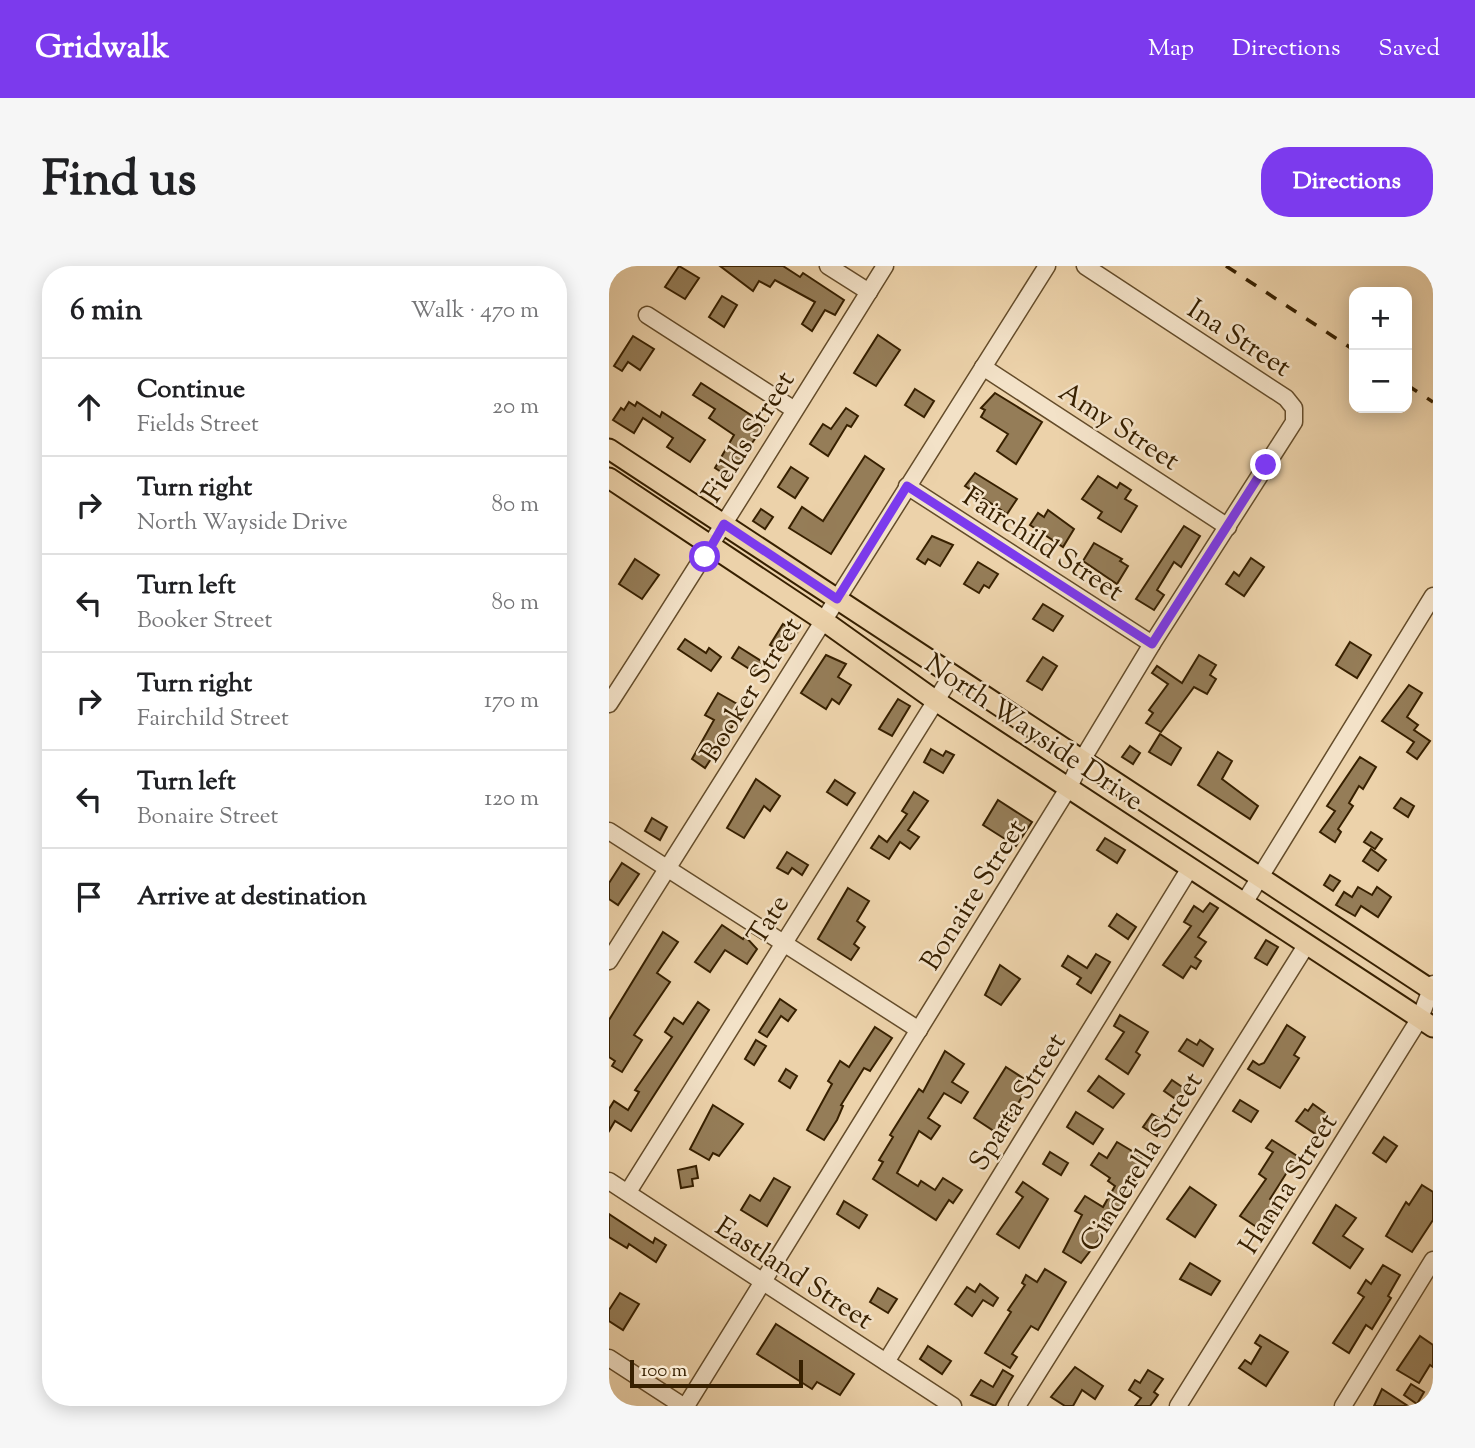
<!DOCTYPE html>
<meta charset="utf-8">
<style>
:root{--surface:#fff;--page:#f6f6f6;--text:#202124;--muted:#757577;--line:#e0e0e0;--accent:#7c3aed}
body{margin:0;font-family:"Sorts Mill Goudy",serif;background:var(--page);color:var(--text)}
.controls{position:absolute;right:21px;top:21px;display:grid;overflow:hidden;border-radius:14px;box-shadow:0 4px 18px #0003}
.controls button{width:63px;height:63px;display:grid;place-items:center;padding:0;border:0;border-bottom:2px solid var(--line);background:var(--surface);color:var(--text);font:35px sans-serif}
.scale{position:absolute;left:21px;bottom:18px;width:173px;box-sizing:border-box;padding-left:7px;border:4px solid #372000;border-top:0;font-size:19px;line-height:24px;white-space:nowrap;color:#372000;-webkit-text-stroke:5px #f3e2c8;paint-order:stroke}
.stop{position:absolute;width:21px;height:21px;margin:-16px;border:5px solid #7c3aed;border-radius:50%;background:#fff}
.stop.end{background:#7c3aed;border-color:#fff;box-shadow:0 2px 7px #0008}
.list{margin:0;padding:0;list-style:none}
h2{display:flex;justify-content:space-between;align-items:center;height:91px;margin:0;padding:0 28px;font-size:30px}
h2 small{font-size:23px;font-weight:400;color:var(--muted)}
.list li{display:grid;grid-template-columns:46px 1fr auto;gap:21px;align-items:center;box-sizing:border-box;height:98px;padding:0 28px;border-top:2px solid var(--line)}
.list b{display:block;font-size:26px;white-space:nowrap}
.list p{margin:0;font-size:23px;white-space:nowrap;color:var(--muted)}
.list em{font-size:23px;font-style:normal;color:var(--muted)}
.icon{flex:none;width:38px;height:38px;fill:none;stroke:currentColor;stroke-width:2;stroke-linecap:round;stroke-linejoin:round}
.map{position:relative;flex:none;width:824px;height:1140px;overflow:hidden;border-radius:28px}
header{display:flex;align-items:center;gap:42px;box-sizing:border-box;height:98px;padding:0 35px;background:var(--accent);color:#fff}
header strong{font-size:33px}
nav{display:flex;gap:38px;margin-inline-start:auto;font-size:24px}
.intro{display:flex;align-items:center;justify-content:space-between;box-sizing:border-box;height:168px;padding:0 42px}
h1{margin:0;font-size:49px}
.button{padding:18px 32px;border-radius:28px;background:var(--accent);color:#fff;font-size:24px;font-weight:700}
main{display:flex;gap:42px;padding:0 42px}
aside{flex:1;background:var(--surface);border-radius:28px;box-shadow:0 4px 18px #0003}
.map>svg:first-child{display:block}
</style>
<header>
<strong>Gridwalk</strong>
<nav><a>Map</a><a>Directions</a><a>Saved</a></nav>
</header>
<div class="intro"><h1>Find us</h1><a class="button">Directions</a></div>
<main>
<aside>
<h2>6 min<small>Walk · 470 m</small></h2>
<ul class="list">
<li><svg class="icon" aria-label="ahead" viewBox="0 0 24 24"><path d="M12 20V5M6 11l6-6 6 6"/></svg><div><b>Continue</b><p>Fields Street</p></div><em>20 m</em></li>
<li><svg class="icon" aria-label="right" viewBox="0 0 24 24"><path d="M7 20v-9h11M14 6l5 5-5 5"/></svg><div><b>Turn right</b><p>North Wayside Drive</p></div><em>80 m</em></li>
<li><svg class="icon" aria-label="left" viewBox="0 0 24 24"><path d="M17 20v-9H6M10 6l-5 5 5 5"/></svg><div><b>Turn left</b><p>Booker Street</p></div><em>80 m</em></li>
<li><svg class="icon" aria-label="right" viewBox="0 0 24 24"><path d="M7 20v-9h11M14 6l5 5-5 5"/></svg><div><b>Turn right</b><p>Fairchild Street</p></div><em>170 m</em></li>
<li><svg class="icon" aria-label="left" viewBox="0 0 24 24"><path d="M17 20v-9H6M10 6l-5 5 5 5"/></svg><div><b>Turn left</b><p>Bonaire Street</p></div><em>120 m</em></li>
<li><svg class="icon" aria-label="arrive" viewBox="0 0 24 24"><path d="M6 21V4h12l-3 4 3 4H6"/></svg><div><b>Arrive at destination</b></div></li>
</ul>
</aside>
<div class="map">
<svg width="824" height="1140" viewBox="0 0 824 1140">
<rect width="100%" height="100%" fill="#ecd2aa"/>
<filter id="stains"><feTurbulence type="fractalNoise" baseFrequency=".00286" numOctaves="4"/><feColorMatrix values="0 0 0 0 .2 0 0 0 0 .09 0 0 0 0 .02 0 0 0 .5 -.17"/></filter>
<radialGradient id="worn" r=".72"><stop offset=".6" stop-color="#630" stop-opacity="0"/><stop offset="1" stop-color="#630" stop-opacity=".3"/></radialGradient>
<g fill="#957d58" stroke="#372000" stroke-width="2">
<path d="M70 0 90 12 76 33 56 21Z"/>
<path d="M111 0H174L191 11 194 7 235 34 226 49 216 44 203 65 193 58 206 36 166 14 161 21 150 15 144 25Z"/>
<path d="M113 30 128 39 115 61 100 51Z"/>
<path d="M269 69 291 84 267 120 245 107Z"/>
<path d="M24 70 45 83 31 104 19 96 13 105 5 100Z"/>
<path d="M92 117 156 158 120 211 106 202 125 169 100 152 106 143 84 129Z"/>
<path d="M306 123 325 135 315 151 296 139Z"/>
<path d="M386 127 433 156 407 198 388 185 399 168 372 151 376 144 372 142Z"/>
<path d="M20 136 26 140 28 136 51 151 53 146 96 174 81 196 58 181 64 172 34 152 25 167 4 154 12 142 15 144Z"/>
<path d="M237 142 249 150 242 161 238 159 219 190 201 178 214 158 222 163Z"/>
<path d="M256 190 275 203 222 288 180 262 193 241 214 255Z"/>
<path d="M182 201 199 212 186 232 169 221Z"/>
<path d="M366 207 408 233 398 248 356 220Z"/>
<path d="M489 210 508 222 511 217 522 224 516 233 528 240 512 266 489 252 493 246 473 233Z"/>
<path d="M152 243 164 251 156 263 144 255Z"/>
<path d="M439 244 465 263 454 281 421 259 429 247 435 251Z"/>
<path d="M575 260 591 270 572 301 565 296 548 324 555 329 545 344 527 333Z"/>
<path d="M323 270 344 279 331 300 319 293 316 298 308 293Z"/>
<path d="M485 277 513 293 511 295 519 300 508 318 474 295Z"/>
<path d="M642 292 655 301 635 330 617 318 625 306 630 310Z"/>
<path d="M26 293 50 309 33 333 10 318Z"/>
<path d="M369 296 389 308 380 322 375 319 370 327 355 318Z"/>
<path d="M434 338 454 350 444 365 424 353Z"/>
<path d="M174 358 188 367 175 387 161 379Z"/>
<path d="M76 373 97 387 100 382 112 391 102 405 69 383Z"/>
<path d="M741 376 762 389 748 412 727 399Z"/>
<path d="M130 381 157 398 150 409 123 392Z"/>
<path d="M217 389 237 398 229 411 242 419 230 438 223 433 217 443 192 427Z"/>
<path d="M590 389 607 399 601 409 607 413 598 428 585 421 552 466 537 457 544 447 540 444 559 418 543 407 548 400 573 417Z"/>
<path d="M434 391 448 400 433 424 418 415Z"/>
<path d="M800 419 813 427 798 451 809 459 805 464 821 475 808 493 798 486 805 476 773 455Z"/>
<path d="M109 427 130 439 123 450 128 453 96 502 83 493 105 454 96 449Z"/>
<path d="M289 433 301 440 283 470 270 463Z"/>
<path d="M551 468 572 482 562 499 540 486Z"/>
<path d="M521 480 531 487 524 498 513 491Z"/>
<path d="M322 483 334 490 337 485 345 489 334 507 315 496Z"/>
<path d="M609 486 623 495 613 513 649 540 641 553 589 519Z"/>
<path d="M751 491 767 501 754 523 750 520 740 537 744 540 729 563 732 566 726 576 711 566 726 545 718 540Z"/>
<path d="M147 513 171 530 161 545 155 540 135 572 118 562Z"/>
<path d="M226 514 246 527 238 539 218 526Z"/>
<path d="M305 526 319 535 299 564 310 571 301 583 291 576 280 593 262 582 270 570 278 576 298 548 293 545Z"/>
<path d="M792 532 805 540 799 551 785 542Z"/>
<path d="M389 534 423 556 407 580 374 559Z"/>
<path d="M43 552 58 561 51 574 36 565Z"/>
<path d="M762 566 773 573 766 583 755 576Z"/>
<path d="M496 572 516 584 508 597 488 584Z"/>
<path d="M762 583 777 594 769 605 754 595Z"/>
<path d="M178 586 199 599 193 609 183 602 179 608 168 602Z"/>
<path d="M13 597 30 608 9 639 0 633V617Z"/>
<path d="M721 609 731 615 724 625 715 619Z"/>
<path d="M749 621 763 629 768 621 782 631 769 651 752 640 746 650 727 639 735 626 743 631Z"/>
<path d="M239 622 260 635 248 655 256 661 245 678 250 682 242 694 209 673Z"/>
<path d="M601 637 609 642 589 671 597 676 586 691 592 695 587 703 582 700 574 712 554 699 582 660 575 656 585 640 594 646Z"/>
<path d="M508 648 527 661 519 673 500 660Z"/>
<path d="M113 659 134 673 136 670 148 683 138 698 116 684 101 706 86 696Z"/>
<path d="M54 666 69 676 48 707 61 716 25 769 33 774 13 806 3 800 6 795 0 791V754Z"/>
<path d="M657 674 669 681 658 699 646 692Z"/>
<path d="M487 688 501 696 482 727 468 718 472 712 453 700 459 690 478 702Z"/>
<path d="M391 699 411 713 392 739 376 729Z"/>
<path d="M171 733 187 744 179 755 172 750 158 771 150 766Z"/>
<path d="M89 736 100 744 22 865 6 855 0 865V843L5 835 19 844 30 826 26 824 63 771 56 766 65 752 74 758Z"/>
<path d="M511 749 539 766 527 786 531 789 519 808 497 793 515 766 505 760Z"/>
<path d="M678 759 696 771 685 789 690 792 671 822 639 803 644 795 650 799 655 797Z"/>
<path d="M266 761 283 772 261 805 255 802 232 839 234 840 228 854 215 874 198 864 223 818 219 815 231 795 240 801Z"/>
<path d="M578 773 588 779 591 774 604 783 594 800 570 785Z"/>
<path d="M147 774 157 780 145 799 136 793Z"/>
<path d="M336 785 355 798 343 816 359 826 352 837 335 827 319 852 331 860 322 873 310 865 288 907 309 920 312 915 326 924 334 912 353 924 344 937 340 934 327 954 264 913 274 896 270 894 284 871 281 869 310 823 314 826Z"/>
<path d="M397 801 414 812 406 824 414 829 391 869 365 852Z"/>
<path d="M177 803 188 810 181 822 170 815Z"/>
<path d="M490 810 515 828 504 842 479 825Z"/>
<path d="M563 814 579 825 571 836 555 825Z"/>
<path d="M631 834 649 845 642 856 624 845Z"/>
<path d="M704 838 718 848 708 869 687 855 696 843 699 845Z"/>
<path d="M104 839 134 858 110 890 104 887 100 894 81 883Z"/>
<path d="M467 846 494 863 484 878 458 861Z"/>
<path d="M543 848 556 856 548 870 534 861Z"/>
<path d="M775 871 788 880 777 896 764 887Z"/>
<path d="M663 874 693 893 685 906 680 903 661 933 670 940 652 964 631 950 657 913 650 908 664 886 657 882Z"/>
<path d="M508 876 533 891 521 911 529 917 510 948 505 945 491 966 494 968 472 997 454 986 473 949 466 945 476 930 494 941 506 920 499 915 501 912 482 899 490 887 498 892Z"/>
<path d="M441 886 459 897 452 909 434 898Z"/>
<path d="M87 900 89 912 83 913 84 920 72 922 69 904Z"/>
<path d="M165 912 181 921 158 960 132 944 141 929 151 935Z"/>
<path d="M414 916 439 933 410 982 388 968 414 931 407 926Z"/>
<path d="M813 919 824 926V954L803 986 777 970 797 936 800 939Z"/>
<path d="M581 921 607 939 586 971 558 953Z"/>
<path d="M235 935 258 949 250 962 228 948Z"/>
<path d="M727 939 747 952 734 970 754 983 741 1002 704 977Z"/>
<path d="M0 948 44 977 46 972 57 979 47 996 20 978 18 982 0 971Z"/>
<path d="M581 997 611 1015 602 1029 571 1013Z"/>
<path d="M774 999 791 1009 779 1030 782 1032 763 1063 757 1059 740 1087 724 1077 755 1031 749 1027 757 1014 762 1018Z"/>
<path d="M436 1003 457 1016 429 1064 422 1060 403 1088 408 1091 401 1102 376 1087 402 1046 399 1044 416 1019 413 1017 417 1009 428 1016Z"/>
<path d="M371 1018 389 1032 384 1040 374 1034 363 1050 346 1038 358 1021 366 1026Z"/>
<path d="M269 1022 288 1033 279 1047 261 1036Z"/>
<path d="M11 1027 30 1038 14 1064 0 1055V1044Z"/>
<path d="M167 1058 245 1108 231 1129 208 1116 203 1123 148 1088Z"/>
<path d="M651 1069 679 1086 657 1120 630 1102 636 1094 642 1098 652 1081 646 1077Z"/>
<path d="M811 1070 824 1079V1101L821 1099 810 1117 788 1104Z"/>
<path d="M319 1080 342 1095 333 1108 311 1093Z"/>
<path d="M466 1101 494 1120 486 1133 473 1124 464 1140H456L442 1131Z"/>
<path d="M394 1104 404 1110 386 1140 362 1129 372 1114 384 1121Z"/>
<path d="M539 1104 554 1113 545 1126 549 1129 541 1140H526L532 1132 520 1124 526 1114 531 1117Z"/>
<path d="M802 1118 815 1126 808 1138 795 1129Z"/>
<path d="M773 1123 799 1140H765Z"/>
</g>
<g fill="none" stroke-linecap="round" stroke-linejoin="round">
<g stroke="#644c2a" stroke-width="19">
<g id="minor">
<path d="M219 0 260 26"/>
<path d="M38 49 184 143"/>
<path d="M374 101 619 261"/>
<path d="M298 220 543 378"/>
<path d="M0 438C94 293 185 146 276 0"/>
<path d="M0 565 310 764"/>
<path d="M635 637 824 330"/>
<path d="M0 695 438 0"/>
<path d="M0 915 344 1140"/>
<path d="M19 926 343 409"/>
<path d="M0 1092 74 1140"/>
<path d="M277 1096 581 602"/>
<path d="M77 1140 460 521 473 494 543 378 685 156V142L677 132 476 0"/>
<path d="M408 1140 698 678"/>
<path d="M569 1140 811 752 824 718"/>
<path d="M734 1140 824 994"/>
</g>
</g>
<g stroke="#372000" stroke-width="23">
<g id="major">
<path d="M0 183 824 725"/>
<path d="M0 212 215 355 327 435 824 761"/>
</g>
</g>
<use href="#minor" stroke="#f3e2c8" stroke-width="16"/>
<use href="#major" stroke="#ecd2aa" stroke-width="19"/>
<g stroke="#372000" stroke-width="3.5" stroke-dasharray="12 12" stroke-linecap="butt">
<path d="M617 0 745 84"/>
<path d="M798 119 824 136"/>
</g>
</g>
<g fill="none" stroke-linecap="round" stroke-linejoin="round">
<path stroke="#7c3aed" stroke-width="9" d="M96 291 115 258 228 333 298 220 543 378 657 199"/>
</g>
<g text-anchor="middle" stroke-width="5" stroke-linejoin="round" paint-order="stroke">
<g font-size="28" fill="#372000" stroke="#f3e2c8">
<text transform="translate(631 71) rotate(33)" y="10">Ina Street</text>
<text transform="translate(511 159) rotate(33)" y="10">Amy Street</text>
<text transform="translate(138 170) rotate(-58)" y="10">Fields Street</text>
<text transform="translate(435 277) rotate(33)" y="10">Fairchild Street</text>
<text transform="translate(141 423) rotate(-58)" y="10">Booker Street</text>
<text transform="translate(426 465) rotate(34)" y="10">North Wayside Drive</text>
<text transform="translate(363 628) rotate(-58)" y="10">Bonaire Street</text>
<text transform="translate(158 653) rotate(-58)" y="10">Tate</text>
<text transform="translate(407 835) rotate(-58)" y="10">Sparta Street</text>
<text transform="translate(531 895) rotate(-58)" y="10">Cinderella Street</text>
<text transform="translate(678 917) rotate(-58)" y="10">Hanna Street</text>
<text transform="translate(186 1006) rotate(33)" y="10">Eastland Street</text>
</g>
</g>
<rect width="100%" height="100%" filter="url(#stains)"/>
<rect width="100%" height="100%" fill="url(#worn)"/>
</svg>
<div class="controls">
<button>+</button>
<button>−</button>
</div>
<div class="scale">100 m</div>
<div class="stop" style="left:96px;top:291px"></div>
<div class="stop end" style="left:657px;top:199px"></div>
</div>
</main>
